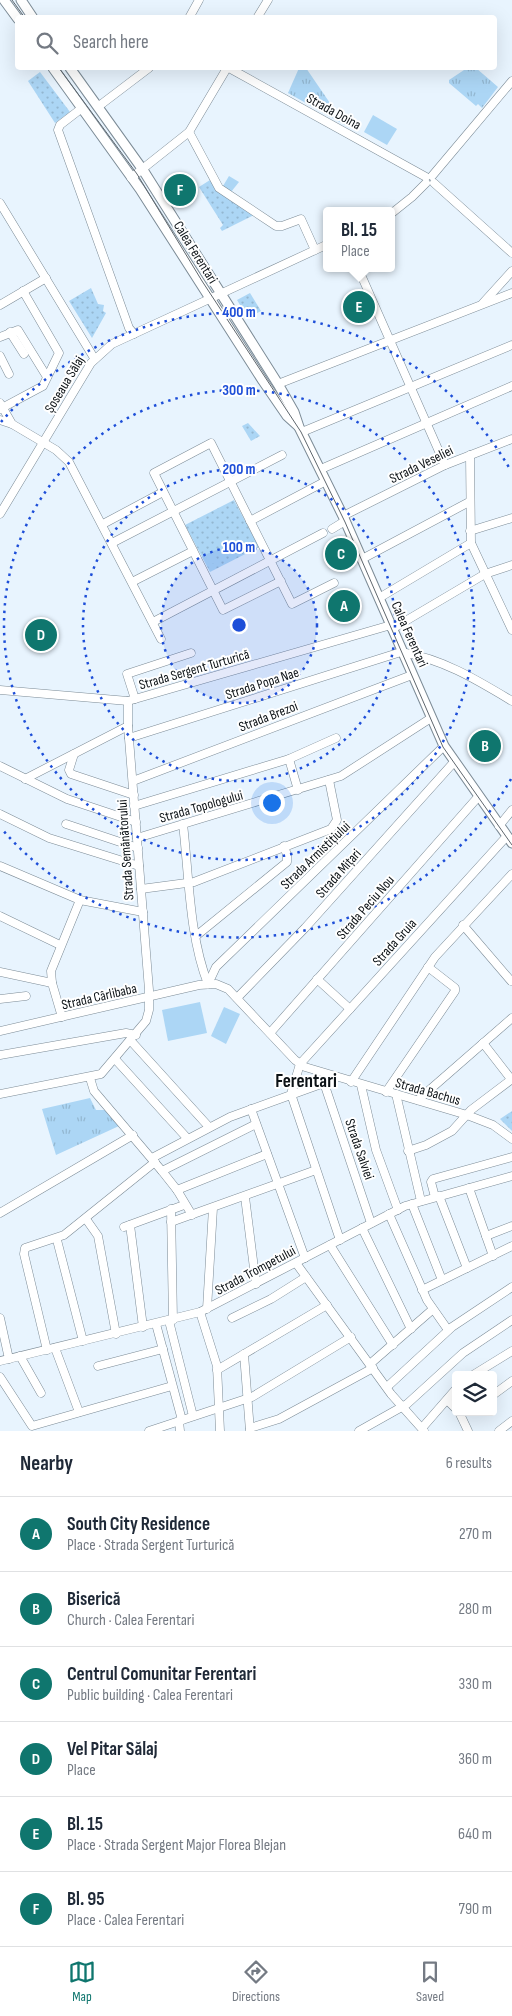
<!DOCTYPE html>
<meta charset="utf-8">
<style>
:root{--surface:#fff;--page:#f6f6f7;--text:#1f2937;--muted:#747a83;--line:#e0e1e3;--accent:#0f766e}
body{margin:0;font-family:"Sofia Sans Condensed",sans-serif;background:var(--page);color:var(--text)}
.controls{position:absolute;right:15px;bottom:15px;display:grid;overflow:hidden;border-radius:5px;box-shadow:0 5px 20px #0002}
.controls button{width:45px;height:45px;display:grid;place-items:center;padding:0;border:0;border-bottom:1px solid var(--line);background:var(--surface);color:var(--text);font:25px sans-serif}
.you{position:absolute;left:271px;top:802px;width:18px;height:18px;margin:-12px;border:4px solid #fff;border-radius:50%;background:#1a73e8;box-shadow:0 0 0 8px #1a73e833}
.badge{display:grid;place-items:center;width:32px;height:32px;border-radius:50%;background:var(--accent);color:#fff;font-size:16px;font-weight:700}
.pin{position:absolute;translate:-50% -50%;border:2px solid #fff;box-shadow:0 1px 5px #0006}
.popup{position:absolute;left:323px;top:207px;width:72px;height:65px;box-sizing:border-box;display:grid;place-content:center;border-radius:5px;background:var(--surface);filter:drop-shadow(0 1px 4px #0005);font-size:16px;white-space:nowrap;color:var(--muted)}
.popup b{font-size:19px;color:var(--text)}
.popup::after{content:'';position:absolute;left:50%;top:100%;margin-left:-10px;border:10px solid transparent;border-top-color:var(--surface)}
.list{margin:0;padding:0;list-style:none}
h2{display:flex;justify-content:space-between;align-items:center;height:65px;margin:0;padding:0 20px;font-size:21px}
h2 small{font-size:16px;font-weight:400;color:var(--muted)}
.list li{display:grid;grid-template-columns:32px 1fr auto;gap:15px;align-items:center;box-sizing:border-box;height:75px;padding:0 20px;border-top:1px solid var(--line)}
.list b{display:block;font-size:19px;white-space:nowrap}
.list p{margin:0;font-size:16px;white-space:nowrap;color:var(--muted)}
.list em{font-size:16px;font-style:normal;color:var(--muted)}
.icon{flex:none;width:28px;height:28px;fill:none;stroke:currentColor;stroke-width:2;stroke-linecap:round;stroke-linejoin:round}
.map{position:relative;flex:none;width:512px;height:1431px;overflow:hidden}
.search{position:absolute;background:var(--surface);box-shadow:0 5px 20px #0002;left:15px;right:15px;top:15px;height:55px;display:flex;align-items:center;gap:12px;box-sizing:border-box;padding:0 18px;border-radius:5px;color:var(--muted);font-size:19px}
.sheet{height:515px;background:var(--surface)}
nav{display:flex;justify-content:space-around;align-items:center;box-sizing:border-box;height:70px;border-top:1px solid var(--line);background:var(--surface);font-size:14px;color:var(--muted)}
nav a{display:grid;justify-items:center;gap:2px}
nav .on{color:var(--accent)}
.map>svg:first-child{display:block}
</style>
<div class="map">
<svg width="512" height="1431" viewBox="0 0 512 1431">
<defs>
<pattern id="grass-tufts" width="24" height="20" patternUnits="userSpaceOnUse" patternTransform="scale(1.25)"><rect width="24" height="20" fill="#acd6f5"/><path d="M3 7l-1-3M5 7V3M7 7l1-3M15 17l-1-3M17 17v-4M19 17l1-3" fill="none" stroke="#93b7d1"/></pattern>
<pattern id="park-dots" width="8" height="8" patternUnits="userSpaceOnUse" patternTransform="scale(1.25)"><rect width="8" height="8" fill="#acd6f5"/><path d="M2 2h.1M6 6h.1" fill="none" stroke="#93b7d1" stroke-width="1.8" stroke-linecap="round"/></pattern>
</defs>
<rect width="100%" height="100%" fill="#e8f4fe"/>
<g fill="url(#grass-tufts)">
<path d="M299 68H306L345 125 288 93Z"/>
<path d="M467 68H476L498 87 482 108 478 104 476 106 449 83V80Z"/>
<path d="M229 176 239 182 231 192 223 186Z"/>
<path d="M90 1098 96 1110H105L119 1126 56 1155 42 1109Z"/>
</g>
<g fill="url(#park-dots)">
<path d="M40 72 70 112 55 123 28 81Z"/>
<path d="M210 180 217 190 254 215 222 231 220 228 223 225 199 187Z"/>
<path d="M91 288 98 304 104 305 103 311 106 313 92 338 69 301Z"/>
<path d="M250 293 261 311 248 318 237 300Z"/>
<path d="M248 423 260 436 251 441 242 426Z"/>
<path d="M234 500 259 547 210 572 185 525Z"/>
<path d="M512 1111V1131L500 1119Z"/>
</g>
<g fill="#acd6f5">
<path d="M373 115 397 129 387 145 364 132Z"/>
<path d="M211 548 218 561 210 565 203 552Z"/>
<path d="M200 1002 207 1033 168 1041 162 1010Z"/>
<path d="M224 1007 240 1014 226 1044 211 1036Z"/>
</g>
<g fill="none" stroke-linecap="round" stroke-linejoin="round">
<g stroke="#7c8b96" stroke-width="9">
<g id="minor">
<path d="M189 18 199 0"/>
<path d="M257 18 268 0"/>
<path d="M229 68 426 177"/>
<path d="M99 106 149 68"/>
<path d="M82 108 60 125 58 130 129 328 134 334"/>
<path d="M189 132 219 188 276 226H282L301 219 315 250"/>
<path d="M432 176 512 81"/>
<path d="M131 178 189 132 227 68"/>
<path d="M434 183 512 253"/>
<path d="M0 203 94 358"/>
<path d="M392 213 412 197 426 183"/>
<path d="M358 268 445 465"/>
<path d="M483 303 512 271"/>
<path d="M0 305 46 278"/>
<path d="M10 332 24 354"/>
<path d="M0 337 18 330 47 377"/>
<path d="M0 356 9 374"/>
<path d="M278 384 512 293"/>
<path d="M0 403 12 424 56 450 69 462 161 639"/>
<path d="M0 409 43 386 59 353 23 291"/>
<path d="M0 420 12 424"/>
<path d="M302 432 512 345"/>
<path d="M470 455 471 543 512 630"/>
<path d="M321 469 512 386"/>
<path d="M0 514 91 363 112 344 326 245"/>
<path d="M343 516 445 465 512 439"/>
<path d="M250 521 326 481"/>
<path d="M103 524 163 492"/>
<path d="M332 529 345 521"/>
<path d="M470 531 512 518"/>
<path d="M112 543 282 455"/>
<path d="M362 559 469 502"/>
<path d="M281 581 223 610 154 473 211 443 292 604 334 583"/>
<path d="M132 582 193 551"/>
<path d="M379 598 471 543"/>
<path d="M153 622 323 533"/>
<path d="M392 629 485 574 512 565"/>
<path d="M0 690 128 701 391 625"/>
<path d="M135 699 127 674 191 653"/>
<path d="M129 738 401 652C443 659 477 680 512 701"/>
<path d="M74 754 69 770 71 774 134 795"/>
<path d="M289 759 298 790"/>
<path d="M0 766 67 799 136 822"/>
<path d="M25 779 128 726"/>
<path d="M133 781 412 675"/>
<path d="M134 806 289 759 336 738"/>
<path d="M0 814 49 838 139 866"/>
<path d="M66 824 138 848"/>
<path d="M183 824C189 875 189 936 208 984"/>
<path d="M499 826 512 810"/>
<path d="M137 838 341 776 431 718"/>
<path d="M0 866 80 900 143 912"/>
<path d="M141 889 194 882 331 829 337 820 329 780"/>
<path d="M0 916 60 945"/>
<path d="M463 925 511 981"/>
<path d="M196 936 287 862V855L284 846"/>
<path d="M0 972 52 983"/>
<path d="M317 979 350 1009"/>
<path d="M208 984 216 967 444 746"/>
<path d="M237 998 305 928 454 762"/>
<path d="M0 999 26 996"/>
<path d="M62 1017 52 983 51 971 80 900"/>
<path d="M0 1031 199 985 216 984 228 989 295 1060 305 1067 467 1115 493 1125 512 1139"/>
<path d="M270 1033 478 797"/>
<path d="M131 1041 209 1127"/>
<path d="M483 1043 511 1079"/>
<path d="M0 1055 126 1033 136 1035"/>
<path d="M115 1059 187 1138"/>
<path d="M90 1078 94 1091 162 1171 177 1190 192 1215"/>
<path d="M351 1082 435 957 512 874"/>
<path d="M324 1083 371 1223"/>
<path d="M361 1085 376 1150 398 1210"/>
<path d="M386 1092 455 991V988L428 967"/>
<path d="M0 1094 101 1074 146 1021 149 1010V990L128 726V701"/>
<path d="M396 1094 421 1201"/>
<path d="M418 1100 512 1018"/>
<path d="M251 1109 305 1258"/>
<path d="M408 1151 426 1145 452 1131 471 1110 512 1079"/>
<path d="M152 1158 230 1117 324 1083 333 1076"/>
<path d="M162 1171 256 1124"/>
<path d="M469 1188 493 1256"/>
<path d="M177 1190 267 1154"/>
<path d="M439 1196 467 1268"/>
<path d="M245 1197 256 1284"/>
<path d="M435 1197 431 1182 433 1179 512 1157"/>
<path d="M412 1204 442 1280"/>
<path d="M171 1209 173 1320"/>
<path d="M0 1213 133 1135"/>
<path d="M389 1214 427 1300 448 1330"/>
<path d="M86 1219 98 1236 116 1334"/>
<path d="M171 1222 316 1170"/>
<path d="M130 1225 143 1327"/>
<path d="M124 1227 184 1205"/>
<path d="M362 1228 411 1329"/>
<path d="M486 1236 512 1226"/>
<path d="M57 1240 83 1341"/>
<path d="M340 1240 291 1094 300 1064 507 836"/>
<path d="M330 1245 393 1345"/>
<path d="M296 1263 391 1394 424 1431"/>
<path d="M422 1290 512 1246"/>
<path d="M207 1309 213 1208"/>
<path d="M200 1312 217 1366 220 1431"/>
<path d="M0 1318 9 1359"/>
<path d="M232 1318 271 1299 306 1277"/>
<path d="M169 1321 193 1416"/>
<path d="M156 1324 182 1420"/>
<path d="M55 1348 79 1412"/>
<path d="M47 1350 24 1254 25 1248 64 1235 155 1162"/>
<path d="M244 1354 250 1431"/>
<path d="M20 1356 41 1393"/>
<path d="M0 1361 200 1312 405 1206 512 1176"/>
<path d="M370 1364 432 1310"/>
<path d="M98 1366 163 1349"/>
<path d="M217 1370 327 1305"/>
<path d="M473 1375 512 1351"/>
<path d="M0 1377 32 1426 172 1386"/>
<path d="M387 1387 452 1327 512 1287"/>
<path d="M493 1395 512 1381"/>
<path d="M447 1400 456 1409"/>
<path d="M459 1412 468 1431"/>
<path d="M179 1421 180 1431"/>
<path d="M250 1428 279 1419 373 1368"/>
<path d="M422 1428 456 1389"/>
<path d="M149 1431 252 1397 351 1337"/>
<path d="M359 1431 407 1404 463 1353 512 1320"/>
<path d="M499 1431 512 1421"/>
</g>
</g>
<g stroke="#7c8b96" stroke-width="11">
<g id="major">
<path d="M4 0 18 19"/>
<path d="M21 0 33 18"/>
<path d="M53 68 140 189 263 381 287 416 298 426"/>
<path d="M70 68 143 170 278 384 294 412 299 427 343 516 444 746 512 843"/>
</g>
</g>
<use href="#minor" stroke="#fff" stroke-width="8"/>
<use href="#major" stroke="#fff" stroke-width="9"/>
<g stroke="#5f676e" stroke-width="1">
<path d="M12 0 25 18"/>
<path d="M59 68 137 174 202 281 301 432 345 522 443 747 512 845"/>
</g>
</g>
<circle cx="239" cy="625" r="78" fill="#1d4ed8" fill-opacity=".12"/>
<g fill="none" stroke="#1d4ed8" stroke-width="2.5" stroke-dasharray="2.5 5">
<circle cx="239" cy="625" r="78"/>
<circle cx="239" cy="625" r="156"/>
<circle cx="239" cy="625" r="235"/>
<path d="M511 779A313 313 0 0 1 1 828M1 422A313 313 0 0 1 511 471"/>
</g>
<g text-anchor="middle" stroke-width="4" stroke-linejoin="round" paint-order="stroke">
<g font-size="14" fill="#0c1216" stroke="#fff">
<text transform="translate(334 111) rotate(29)" y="5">Strada Doina</text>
<text transform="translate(196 252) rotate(58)" y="5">Calea Ferentari</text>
<text transform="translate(64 384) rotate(-59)" y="5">Șoseaua Sălaj</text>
<text transform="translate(421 464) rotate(-26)" y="5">Strada Veseliei</text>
<text transform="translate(410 634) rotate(66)" y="5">Calea Ferentari</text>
<text transform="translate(194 669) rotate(-16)" y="5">Strada Sergent Turturică</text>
<text transform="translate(262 683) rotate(-18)" y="5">Strada Popa Nae</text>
<text transform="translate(268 716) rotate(-21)" y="5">Strada Brezoi</text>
<text transform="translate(201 806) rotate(-16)" y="5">Strada Topologului</text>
<text transform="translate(125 850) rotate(-94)" y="5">Strada Semănătorului</text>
<text transform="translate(315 855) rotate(-44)" y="5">Strada Armistițiului</text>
<text transform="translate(338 873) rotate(-48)" y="5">Strada Mițari</text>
<text transform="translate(365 907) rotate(-49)" y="5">Strada Peciu Nou</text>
<text transform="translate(394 942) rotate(-48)" y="5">Strada Gruia</text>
<text transform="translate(99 996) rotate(-13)" y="5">Strada Cârlibaba</text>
<text transform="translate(428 1091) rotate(16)" y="5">Strada Bachus</text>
<text transform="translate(360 1149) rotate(71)" y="5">Strada Salviei</text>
<text transform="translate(255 1270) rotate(-28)" y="5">Strada Trompetului</text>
</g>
<g font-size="19" font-weight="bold" fill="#0c1216" stroke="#fff">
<text x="306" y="1087">Ferentari</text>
</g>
</g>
<circle cx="239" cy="625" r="8" fill="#1d4ed8" stroke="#fff" stroke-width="2.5"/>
<g font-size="15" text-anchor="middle" font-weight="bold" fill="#1d4ed8" stroke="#fff" stroke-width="4" stroke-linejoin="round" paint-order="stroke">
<text x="239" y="317">400 m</text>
<text x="239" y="395">300 m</text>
<text x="239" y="474">200 m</text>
<text x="239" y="552">100 m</text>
</g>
</svg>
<div class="controls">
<button><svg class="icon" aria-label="layers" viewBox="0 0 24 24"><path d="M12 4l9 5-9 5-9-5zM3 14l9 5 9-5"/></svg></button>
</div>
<div class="you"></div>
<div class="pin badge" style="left:344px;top:606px">A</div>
<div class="pin badge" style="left:485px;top:746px">B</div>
<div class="pin badge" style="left:341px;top:554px">C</div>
<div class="pin badge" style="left:41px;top:635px">D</div>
<div class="pin badge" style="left:359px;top:307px">E</div>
<div class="popup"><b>Bl. 15</b>Place</div>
<div class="pin badge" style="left:180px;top:190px">F</div>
<div class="search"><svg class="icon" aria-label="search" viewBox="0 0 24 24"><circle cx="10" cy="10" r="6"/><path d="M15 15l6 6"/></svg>Search here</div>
</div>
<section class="sheet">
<h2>Nearby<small>6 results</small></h2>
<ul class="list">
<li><span class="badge">A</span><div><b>South City Residence</b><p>Place · Strada Sergent Turturică</p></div><em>270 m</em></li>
<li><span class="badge">B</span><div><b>Biserică</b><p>Church · Calea Ferentari</p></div><em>280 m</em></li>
<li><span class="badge">C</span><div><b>Centrul Comunitar Ferentari</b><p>Public building · Calea Ferentari</p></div><em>330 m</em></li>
<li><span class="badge">D</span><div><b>Vel Pitar Sălaj</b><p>Place</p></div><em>360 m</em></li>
<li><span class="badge">E</span><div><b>Bl. 15</b><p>Place · Strada Sergent Major Florea Blejan</p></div><em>640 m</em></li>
<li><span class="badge">F</span><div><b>Bl. 95</b><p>Place · Calea Ferentari</p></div><em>790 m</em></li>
</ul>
</section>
<nav>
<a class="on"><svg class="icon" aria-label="map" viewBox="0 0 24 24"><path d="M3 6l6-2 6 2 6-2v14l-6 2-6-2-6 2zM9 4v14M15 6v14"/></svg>Map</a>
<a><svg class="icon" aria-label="directions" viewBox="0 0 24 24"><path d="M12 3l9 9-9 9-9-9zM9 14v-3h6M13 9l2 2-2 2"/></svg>Directions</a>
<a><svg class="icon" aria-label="saved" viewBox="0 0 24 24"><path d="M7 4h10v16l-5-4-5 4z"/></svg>Saved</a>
</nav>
